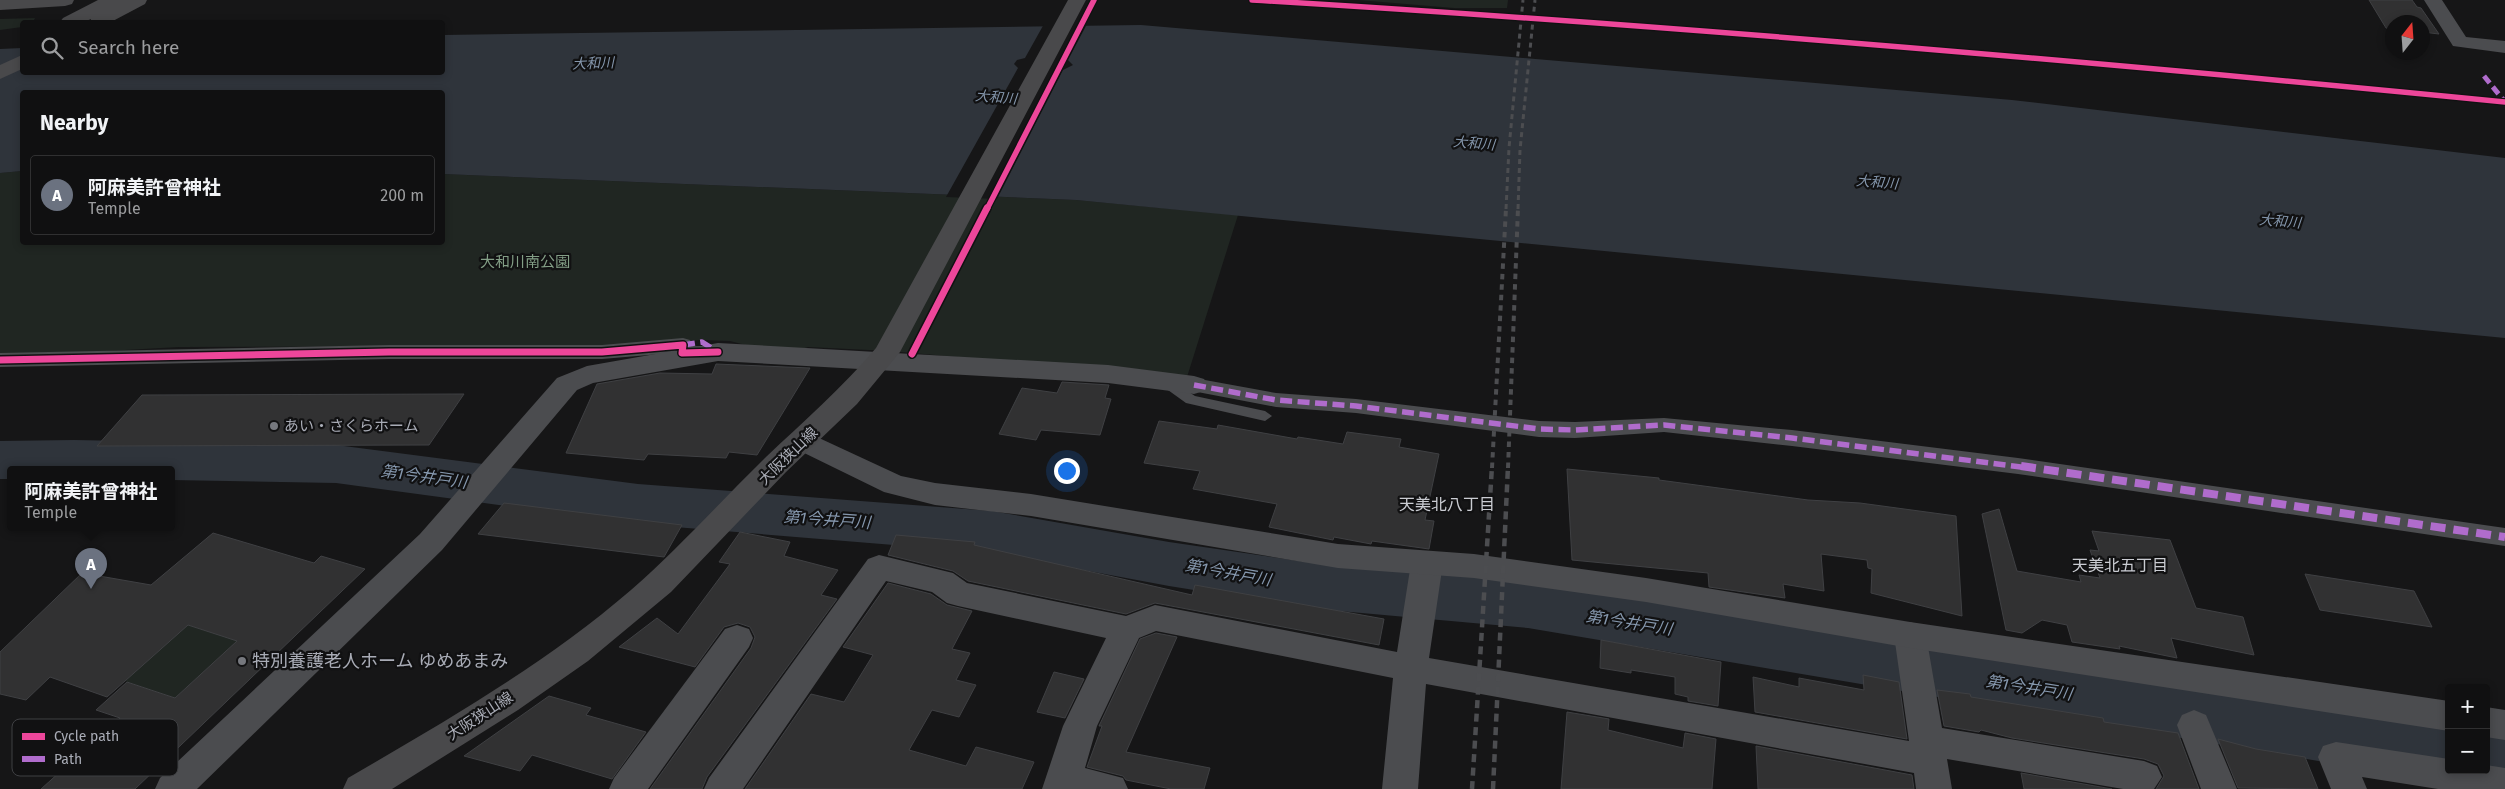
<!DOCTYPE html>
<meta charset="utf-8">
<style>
:root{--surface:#101011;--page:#1e1e1f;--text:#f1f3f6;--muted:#9c9d9f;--line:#303031;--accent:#76787e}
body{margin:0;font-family:"Fira Sans","Noto Sans JP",sans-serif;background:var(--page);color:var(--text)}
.controls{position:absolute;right:15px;bottom:15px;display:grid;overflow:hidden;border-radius:5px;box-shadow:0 2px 8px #0003}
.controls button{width:45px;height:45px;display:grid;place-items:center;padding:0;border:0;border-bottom:1px solid var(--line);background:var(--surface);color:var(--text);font:25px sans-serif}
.compass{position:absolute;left:2385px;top:15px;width:45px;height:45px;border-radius:50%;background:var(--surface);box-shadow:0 2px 8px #0003;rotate:17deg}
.you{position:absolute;left:1066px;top:470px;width:18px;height:18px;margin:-12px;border:4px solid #fff;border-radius:50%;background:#1a73e8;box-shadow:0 0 0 8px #1a73e833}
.badge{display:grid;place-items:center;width:32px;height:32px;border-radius:50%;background:var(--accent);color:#fff;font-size:16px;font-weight:700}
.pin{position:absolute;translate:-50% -41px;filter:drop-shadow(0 1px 2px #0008)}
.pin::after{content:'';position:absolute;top:26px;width:18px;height:15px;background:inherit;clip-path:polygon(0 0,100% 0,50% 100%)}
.popup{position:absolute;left:7px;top:466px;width:168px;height:65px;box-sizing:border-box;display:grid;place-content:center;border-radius:5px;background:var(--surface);filter:drop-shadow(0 1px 4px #0005);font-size:16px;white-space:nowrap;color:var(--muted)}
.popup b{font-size:19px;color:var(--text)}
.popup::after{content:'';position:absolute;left:50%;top:100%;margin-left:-10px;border:10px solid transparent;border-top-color:var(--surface)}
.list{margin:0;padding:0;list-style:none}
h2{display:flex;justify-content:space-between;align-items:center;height:65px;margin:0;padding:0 20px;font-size:21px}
h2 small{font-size:16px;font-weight:400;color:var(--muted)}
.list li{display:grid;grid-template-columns:32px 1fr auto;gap:15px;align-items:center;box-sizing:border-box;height:80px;margin:0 10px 10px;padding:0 10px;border:1px solid var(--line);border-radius:5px}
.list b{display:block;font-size:19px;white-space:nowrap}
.list p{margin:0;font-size:16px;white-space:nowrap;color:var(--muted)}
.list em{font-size:16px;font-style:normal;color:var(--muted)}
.icon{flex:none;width:28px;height:28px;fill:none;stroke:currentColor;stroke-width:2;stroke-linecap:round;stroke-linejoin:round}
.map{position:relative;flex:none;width:2505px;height:789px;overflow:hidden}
.search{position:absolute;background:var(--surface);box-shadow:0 2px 8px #0003;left:20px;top:20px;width:425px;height:55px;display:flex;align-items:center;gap:12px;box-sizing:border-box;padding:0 18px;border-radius:5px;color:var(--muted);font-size:19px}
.panel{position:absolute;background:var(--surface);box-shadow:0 2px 8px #0003;left:20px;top:90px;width:425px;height:155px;border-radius:5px}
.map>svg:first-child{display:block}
</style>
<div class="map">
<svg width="2505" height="789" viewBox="0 0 2505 789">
<rect width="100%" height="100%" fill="#161617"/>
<g fill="#202622">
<path d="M1358 0H1508L1507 8H1454Z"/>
<path d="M35 18 33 22H22V27L0 30V19Z"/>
<path d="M22 171V242H442L443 174 1076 200 1238 215 1187 377 889 351 808 347 800 350 757 348 730 341 702 340 617 346 179 347 0 357V173Z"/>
<path d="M188 625 237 641 175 698 125 681Z"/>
</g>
<path fill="#2f343b" d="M1141 25 2012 100 2505 158V338L1076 200 443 174 442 92H22V171L0 173V49L22 48V72H442L443 35Z"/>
<path fill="#161617" d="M1044 24H1087L1068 60 1073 65 1063 70 997 199 946 197 1018 68 1014 64 1017 60 1025 58Z"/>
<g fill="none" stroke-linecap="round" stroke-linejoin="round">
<path fill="#2f343b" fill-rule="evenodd" d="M74 440 336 445 638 484 992 511 1169 542 1306 562 1528 582 2449 726V770H2486V732L2505 735V789H2484L2461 779 2449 783 1528 628 1306 608 1169 586 992 553 638 524 336 483 171 480V470H11V479H0V441Z"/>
</g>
<g fill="#313132" stroke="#3f4043">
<path d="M2369 0H2412L2417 7 2421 8 2439 34 2422 32V22H2392V29L2386 28Z"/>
<path d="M716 364 810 368 757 455 729 452 726 458 648 454 644 460 566 453 597 384 660 373 712 374Z"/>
<path d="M1062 382 1109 385 1105 398 1111 399 1100 435 1041 430 1036 440 999 434 1022 388 1057 393Z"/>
<path d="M464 394 429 445 97 446 142 395Z"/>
<path d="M1159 421 1217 429 1218 425 1297 439 1298 437 1343 444 1347 432 1401 439 1399 447 1439 454 1425 520 1434 521 1429 549 1372 541 1371 544 1334 537 1333 540 1269 527 1277 504 1193 489 1200 471 1144 463Z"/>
<path d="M1567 469 1659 478V480L1808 500 1860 503 1956 516 1962 616 1871 593 1872 569 1868 568 1867 560 1821 554 1824 591 1783 584 1785 598 1709 587 1708 573 1572 560Z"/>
<path d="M504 503 682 525 664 557 478 534Z"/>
<path d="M1999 509 2017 571 2081 582 2079 575 2100 578 2090 550 2099 551 2092 531 2170 540 2196 608 2243 617 2254 655 2171 638 2177 658 2119 646 2120 649 2072 642 2067 625 2042 620 2022 633 2006 630 1982 514Z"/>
<path d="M740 532 790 542 784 556 838 570 821 595 837 599 707 777 702 789H650L751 648 755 637 750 627 738 623 724 627 695 667 619 647 657 618 678 634 730 564 719 562Z"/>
<path d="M213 533 314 563 321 556 365 569 135 789H41L120 718 96 710 127 682 175 698 237 641 188 625 107 697 50 677 26 700 0 694V652L82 573 151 585Z"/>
<path d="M896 535 975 542 974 545 1192 595 1195 585 1384 619 1379 645 1155 603 1126 614 968 581 953 571 888 555Z"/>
<path d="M2305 574 2414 591 2432 627 2320 610Z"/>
<path d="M888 583 931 594 947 605 972 611 952 649 970 653 956 680 976 685 959 717 932 710 909 750 966 766 976 747 1034 762 1022 789H745L811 694 844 702 873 655 843 647Z"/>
<path d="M1156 633 1177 637 1126 752 1210 768 1204 789H1171L1126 780 1123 776 1087 767 1102 726H1099L1140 639Z"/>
<path d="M1601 640 1721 662 1718 706 1688 701V697L1675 694V677L1631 670V673L1600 668Z"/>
<path d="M1054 672 1084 679 1065 718 1037 712Z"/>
<path d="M1863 675 1899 682 1907 739 1755 712 1753 677 1799 687V678L1864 690Z"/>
<path d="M1937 690 1970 694 1971 697 2103 718 2104 722 2178 733 2199 789H2156L2164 776 2158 764 2144 759 2012 738 1981 730 1979 732 1944 726Z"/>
<path d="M549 696 591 708 586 715 646 732 612 779 532 755 520 771 464 756Z"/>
<path d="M1567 712 1609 719 1608 730 1683 748 1685 733 1716 739 1712 789H1561Z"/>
<path d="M2218 739 2256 749 2305 757 2318 789 2238 788Z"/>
<path d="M1756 746 1912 775 1914 789H1758Z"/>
<path d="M2021 773 2112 789H2024Z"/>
</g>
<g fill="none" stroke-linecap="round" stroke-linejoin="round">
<path fill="#4b4c4f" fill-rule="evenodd" d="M1166 377 1195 396 1265 411 1272 416 1265 421 1186 403 1161 385 1159 382 1161 379Z"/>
<g fill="#4b4c4f" fill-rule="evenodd">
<path d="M683 338 690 340 693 346 715 347 718 352 715 357C703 360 687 361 675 358L672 353 602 359H389L0 367V353L389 345H602Z"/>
<path d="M1194 378 1276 393 1356 399 1539 421 1575 422 1664 418 1792 430 2018 458 2505 528V546L2018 474 1792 446 1664 432 1575 438 1539 437 1356 413 1276 407 1187 390 1183 385 1187 380Z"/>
</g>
<g fill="#4b4c4f" fill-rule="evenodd">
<path d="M2424 0H2442L2466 37 2505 41V53L2453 46Z"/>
<path d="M718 343 1108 365 1194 376 1204 379 1208 385 1204 391 1194 394 1108 383 718 361 593 383 577 390 442 550 197 789H155L160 778 420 534 557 378 587 366Z"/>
<path d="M1427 551 1438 555 1443 563 1429 658 1909 741 1894 635 1898 626 1910 622 1922 626 1926 635 1942 728 2144 761 2157 766 2162 777 2154 789H2123L1947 759 1952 789H1916L1914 773 1426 684 1418 789H1382L1393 678 1156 631 1139 638 1097 726 1085 768 1123 778 1128 789H1042L1063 726 1106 638 958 606 947 603 932 592 886 581 743 789H704L709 778 868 559 879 555 953 573 967 583 1126 616 1155 605 1397 652 1411 563 1416 555Z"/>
<path d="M737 625 749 629 753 638 749 647 648 789H609L614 778 725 629Z"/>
<path d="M2194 710 2206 715 2237 789H2201L2177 725 2182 715Z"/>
<path d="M2336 742 2449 759V770H2486V765L2505 768V789H2438L2362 777 2367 789H2331L2318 757 2323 746Z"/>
</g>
<g fill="#4b4c4f" fill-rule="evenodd">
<path d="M804 431 901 476 935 483 1031 494 1338 544 1474 554 1646 578 1910 622 2449 701V731L1910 648 1646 602 1474 578 1338 568 1031 516 935 505 884 492 794 448 790 441 794 434Z"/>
<path d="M2486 707 2505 710V740L2486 737Z"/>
</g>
<g fill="#49494b" fill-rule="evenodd">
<path d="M0 0H74L72 4 65 6 0 10Z"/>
<path d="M98 0H147L145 4 111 22H90L91 19 84 22H60L63 18Z"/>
<path d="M1068 0H1086L900 352 857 404 786 472 671 592 588 661 518 710 392 789H343L348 778C446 721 545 664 631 590 679 548 721 501 766 457 804 421 842 388 876 348Z"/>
<path d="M22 55V69L0 79V65Z"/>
</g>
<g stroke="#4c4d50" stroke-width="3" stroke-dasharray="5 4" stroke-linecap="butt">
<path d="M1506 209 1509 148 1523 0"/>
<path d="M1518 209 1520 150 1535 0"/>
</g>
<g stroke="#4c4d50" stroke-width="4" stroke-dasharray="5.5 5" stroke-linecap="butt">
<path d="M1492 468 1506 208"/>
<path d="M1508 468 1518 208"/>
</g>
<g stroke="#4c4d50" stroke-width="4.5" stroke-dasharray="8 5.5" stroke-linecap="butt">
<path d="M1472 789 1492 466"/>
<path d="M1493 789 1508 466"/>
</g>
<path stroke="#b06ccc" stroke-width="5" stroke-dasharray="9 5" stroke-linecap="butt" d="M2484 76 2505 102"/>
<g stroke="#b06ccc" stroke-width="5.5" stroke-dasharray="12 5.5" stroke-linecap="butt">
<path d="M683 345 702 342 716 351"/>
<path d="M1194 385 1276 400 1356 406 1539 429 1575 430 1664 425 1792 438 2029 468"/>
</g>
<path stroke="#b06ccc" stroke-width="8" stroke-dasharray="15 8" stroke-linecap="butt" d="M2021 466 2505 537"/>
<g stroke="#111112" stroke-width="8">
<g id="cycleway-far1">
<path d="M1252 0C1670 25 2088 61 2505 102"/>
<path d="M987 209 1094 0"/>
</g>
</g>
<g stroke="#111112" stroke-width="10">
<g id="cycleway">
<path d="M912 354 987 208"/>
<path d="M0 360 389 352H602L683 345 682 353 718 352"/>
</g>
</g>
<use href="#cycleway-far1" stroke="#ed469a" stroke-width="5.5"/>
<use href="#cycleway" stroke="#ed469a" stroke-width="7"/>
</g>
<g fill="#76787e" stroke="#111112" stroke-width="2">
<circle cx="274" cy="426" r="5"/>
<circle cx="242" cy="661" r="5"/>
</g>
<g text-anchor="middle" stroke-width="4.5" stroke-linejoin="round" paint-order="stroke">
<g font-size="14" font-style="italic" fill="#8597ad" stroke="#111112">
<text transform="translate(593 63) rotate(-2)" y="5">大和川</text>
<text transform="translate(996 97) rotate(5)" y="5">大和川</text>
<text transform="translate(1474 143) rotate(5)" y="5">大和川</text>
<text transform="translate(1877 182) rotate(5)" y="5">大和川</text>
<text transform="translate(2280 221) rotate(5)" y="5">大和川</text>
</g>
<g font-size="15" fill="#839e86" stroke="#111112">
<text x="525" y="267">大和川南公園</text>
</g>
<g font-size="15" fill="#a9acb6" stroke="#111112" text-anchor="start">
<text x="284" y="431">あい・さくらホーム</text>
</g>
<g font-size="15" fill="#a9acb6" stroke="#111112">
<text transform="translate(788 456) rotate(-44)" y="5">大阪狭山線</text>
<text transform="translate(480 716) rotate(-33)" y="5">大阪狭山線</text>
</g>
<g font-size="16" font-style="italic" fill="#8597ad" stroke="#111112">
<text transform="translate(424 476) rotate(8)" y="6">第1今井戸川</text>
<text transform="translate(827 519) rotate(4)" y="6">第1今井戸川</text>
<text transform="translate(1228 572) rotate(10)" y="6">第1今井戸川</text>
<text transform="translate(1629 622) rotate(9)" y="6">第1今井戸川</text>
<text transform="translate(2029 687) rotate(9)" y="6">第1今井戸川</text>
</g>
<g font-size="16" fill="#caccd2" stroke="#111112">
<text x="1447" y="510">天美北八丁目</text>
<text x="2120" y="571">天美北五丁目</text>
</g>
<g font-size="18" fill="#a9acb6" stroke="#111112" text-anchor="start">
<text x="252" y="667">特別養護老人ホーム ゆめあまみ</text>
</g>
</g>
<rect x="12" y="719" width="166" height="57" rx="8" fill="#111112" stroke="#3f4043" stroke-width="1"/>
<rect x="22" y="733" width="23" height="7" fill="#ed469a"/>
<rect x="22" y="756" width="23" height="6" fill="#b06ccc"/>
<g font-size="14" fill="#a9acb6">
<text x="54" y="741">Cycle path</text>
<text x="54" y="764">Path</text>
</g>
</svg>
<div class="controls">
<button>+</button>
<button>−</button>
</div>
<svg class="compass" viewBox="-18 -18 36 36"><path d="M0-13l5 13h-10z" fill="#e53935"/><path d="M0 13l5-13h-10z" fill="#9c9d9f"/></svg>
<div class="you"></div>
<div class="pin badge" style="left:91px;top:589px;background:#6b7280">A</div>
<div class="popup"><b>阿麻美許曾神社</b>Temple</div>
<div class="search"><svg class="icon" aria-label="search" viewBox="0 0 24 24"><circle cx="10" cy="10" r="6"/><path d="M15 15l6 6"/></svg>Search here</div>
<section class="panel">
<h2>Nearby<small></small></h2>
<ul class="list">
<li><span class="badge" style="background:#6b7280">A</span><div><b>阿麻美許曾神社</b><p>Temple</p></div><em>200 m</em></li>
</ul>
</section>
</div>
